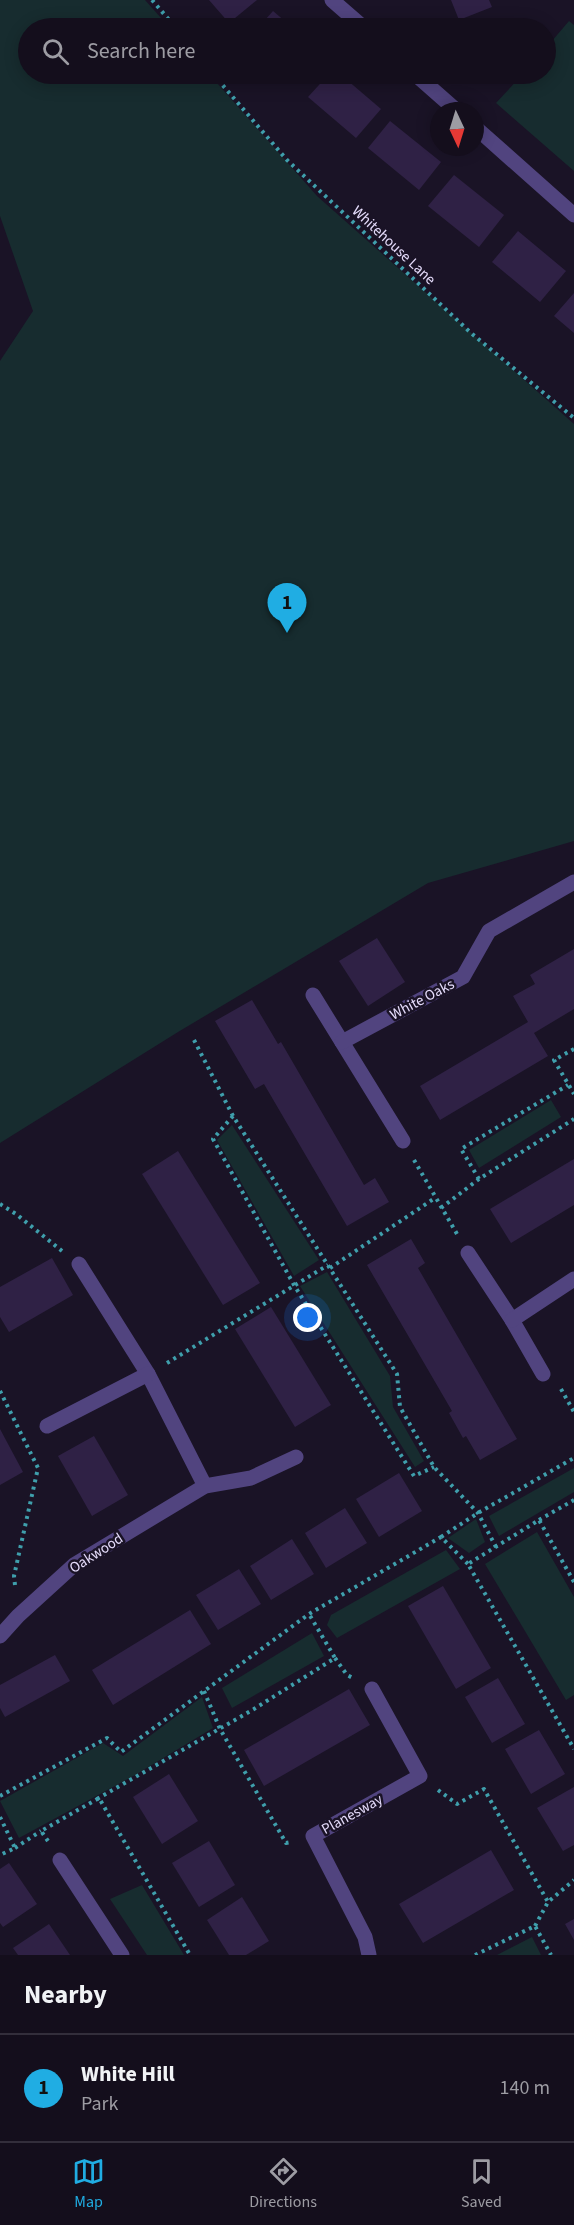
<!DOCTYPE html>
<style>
:root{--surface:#140e1c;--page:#1d1725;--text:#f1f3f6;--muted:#9d9ca3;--line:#332e3b;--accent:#20ade3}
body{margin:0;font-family:"Source Sans 3",sans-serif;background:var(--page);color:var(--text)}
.compass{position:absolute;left:430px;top:102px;width:54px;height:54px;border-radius:50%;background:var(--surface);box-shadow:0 3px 15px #0003;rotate:176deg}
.you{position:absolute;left:308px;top:1318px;width:21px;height:21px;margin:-15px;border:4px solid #fff;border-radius:50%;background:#1a73e8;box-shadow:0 0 0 9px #1a73e833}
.badge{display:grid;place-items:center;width:39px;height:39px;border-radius:50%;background:var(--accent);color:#111;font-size:20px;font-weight:700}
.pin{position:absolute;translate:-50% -50px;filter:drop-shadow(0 2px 3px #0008)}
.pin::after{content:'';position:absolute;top:32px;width:21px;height:18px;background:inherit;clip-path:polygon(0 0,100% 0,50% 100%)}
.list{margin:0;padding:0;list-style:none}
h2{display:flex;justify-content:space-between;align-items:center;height:78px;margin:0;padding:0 24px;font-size:26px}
h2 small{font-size:20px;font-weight:400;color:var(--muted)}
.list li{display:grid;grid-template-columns:39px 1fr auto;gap:18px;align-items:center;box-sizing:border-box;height:108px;padding:0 24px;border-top:2px solid var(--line)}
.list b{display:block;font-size:22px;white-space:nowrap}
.list p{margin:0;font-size:20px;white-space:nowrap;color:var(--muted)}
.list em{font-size:20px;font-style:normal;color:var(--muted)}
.icon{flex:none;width:33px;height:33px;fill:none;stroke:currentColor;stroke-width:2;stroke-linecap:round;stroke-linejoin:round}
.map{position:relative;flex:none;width:574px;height:1955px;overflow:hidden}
.search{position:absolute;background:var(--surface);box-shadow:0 3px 15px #0003;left:18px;right:18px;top:18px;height:66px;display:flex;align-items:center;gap:15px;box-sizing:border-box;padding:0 21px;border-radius:33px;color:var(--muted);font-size:22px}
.sheet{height:186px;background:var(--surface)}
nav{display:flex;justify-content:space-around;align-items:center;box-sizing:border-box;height:84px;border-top:2px solid var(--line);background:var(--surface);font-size:16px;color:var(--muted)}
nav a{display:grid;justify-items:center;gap:3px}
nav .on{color:var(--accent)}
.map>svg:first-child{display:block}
</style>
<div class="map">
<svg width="574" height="1955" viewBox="0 0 574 1955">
<rect width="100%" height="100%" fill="#1a1326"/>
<g fill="#172c2f">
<path d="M0 0H145L170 28H28V74H209L317 196 574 424V841L428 883 178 1032 0 1143V361L33 311 0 216Z"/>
<path d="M569 21 574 25V171L496 103 523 74H546V48Z"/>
<path d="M551 1100 561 1117 479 1168 469 1150Z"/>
<path d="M232 1125 319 1260 294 1276 217 1140Z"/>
<path d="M327 1272 390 1376 393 1407 424 1461 415 1467 300 1286Z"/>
<path d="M574 1468V1492L499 1536 489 1516Z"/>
<path d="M476 1519 485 1542 469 1553 448 1538Z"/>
<path d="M537 1532 574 1597V1695L566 1700 485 1564Z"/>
<path d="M446 1550 460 1569 337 1638 327 1625 331 1615Z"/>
<path d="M312 1633 324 1656 232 1708 222 1688Z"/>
<path d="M202 1697 213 1728 135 1775 19 1838 0 1801 103 1743 123 1756Z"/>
<path d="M142 1885 184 1955H147L110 1899Z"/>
<path d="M532 1937 541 1955H497Z"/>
</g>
<g fill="#2f2145">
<path d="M209 0H257L229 23Z"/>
<path d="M451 0H489L492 7 459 20Z"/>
<path d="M273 11 293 28H258Z"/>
<path d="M284 74H302L294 82Z"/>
<path d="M329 74H340L381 109 356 138 308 97Z"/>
<path d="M390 121 441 162 419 190 368 148Z"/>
<path d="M454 175 504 215 479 247 428 206Z"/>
<path d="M518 231 566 271 540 302 492 262Z"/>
<path d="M574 293V333L554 316Z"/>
<path d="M377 938 405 982 368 1006 339 961Z"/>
<path d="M574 949V1009L534 1033 548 1056 440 1120 420 1086 528 1022 513 996 535 984 530 975Z"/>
<path d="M252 1000 278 1044 281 1042 364 1185 375 1178 389 1202 347 1226 264 1084 255 1089 215 1021Z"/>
<path d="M178 1151 260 1283 223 1305 142 1174Z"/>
<path d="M574 1159V1205L511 1243 490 1209Z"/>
<path d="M411 1239 425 1263 418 1268 517 1439 480 1460 466 1436 463 1438 449 1413 452 1411 367 1265Z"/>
<path d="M52 1258 73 1295 9 1332 0 1317V1287Z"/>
<path d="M271 1307 331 1405 295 1427 235 1329Z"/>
<path d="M0 1429 23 1472 0 1485Z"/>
<path d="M94 1436 128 1495 92 1516 58 1456Z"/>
<path d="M399 1473 422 1511 379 1537 356 1499Z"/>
<path d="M345 1508 367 1543 326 1568 305 1533Z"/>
<path d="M292 1539 314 1574 271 1600 250 1566Z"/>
<path d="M239 1569 261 1604 218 1630 196 1595Z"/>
<path d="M443 1586 491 1668 456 1689 408 1606Z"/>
<path d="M190 1610 211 1644 113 1705 92 1670Z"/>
<path d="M55 1655 70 1681 5 1717 0 1708V1685Z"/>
<path d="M498 1678 525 1724 492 1743 465 1697Z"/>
<path d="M349 1689 370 1725 264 1786 244 1750Z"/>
<path d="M539 1730 565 1774 531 1794 505 1749Z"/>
<path d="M169 1774 198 1821 162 1844 133 1797Z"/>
<path d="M574 1787V1845L563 1851 537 1808Z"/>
<path d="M209 1841 235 1885 199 1907 172 1863Z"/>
<path d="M491 1850 514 1890 423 1943 399 1904Z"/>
<path d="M9 1863 37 1904 3 1927 0 1923V1869Z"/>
<path d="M242 1897 269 1941 246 1955H229L207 1920Z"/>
<path d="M574 1919V1940L565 1924Z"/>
<path d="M49 1924 70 1955H18L13 1948Z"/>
</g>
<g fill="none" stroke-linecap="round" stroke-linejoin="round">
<g stroke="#3f9fac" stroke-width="4" stroke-dasharray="3 4.5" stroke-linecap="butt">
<path d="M152 0 176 28"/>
<path d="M213 74 287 160 471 333 574 418"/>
<path d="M194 1040 233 1116 397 1374 400 1407 434 1467 478 1513 496 1547"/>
<path d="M574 1049 554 1060 574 1094"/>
<path d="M233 1116 213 1139 294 1285 414 1476 434 1467"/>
<path d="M414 1160 457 1234"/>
<path d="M479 1179 461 1149 568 1085"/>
<path d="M0 1204 16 1214 62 1251"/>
<path d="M441 1208 479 1179 574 1119"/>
<path d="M330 1268 435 1198"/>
<path d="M167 1363 328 1265"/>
<path d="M561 1389 574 1412"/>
<path d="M0 1391 38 1468 14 1576 15 1585"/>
<path d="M539 1520 574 1500"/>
<path d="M441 1537 478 1513 574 1458"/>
<path d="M574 1582 539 1520 468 1564 574 1749"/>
<path d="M335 1658 347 1675 353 1678"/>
<path d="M204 1691 220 1729 286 1843 292 1842"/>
<path d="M438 1790 457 1804 484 1789 548 1902"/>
<path d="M0 1796 107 1738 121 1752 309 1614 441 1537 468 1564"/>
<path d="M97 1799 254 1709 335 1658 309 1614"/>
<path d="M0 1817 15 1848 0 1855"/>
<path d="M48 1841 41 1831 99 1798 190 1955"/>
<path d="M15 1848 41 1831"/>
<path d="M535 1926 548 1902 574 1880"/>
<path d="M475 1955 535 1926 551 1955"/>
</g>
<g stroke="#51447f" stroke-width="15">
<path d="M332 0 364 28"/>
<path d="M415 74 457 111"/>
<path d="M475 127 574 215"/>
<path d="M313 995 403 1141"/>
<path d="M342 1042 463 977 489 931 574 882"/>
<path d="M468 1253 512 1320 543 1374"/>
<path d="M79 1264 148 1374 205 1486"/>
<path d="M512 1320 574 1279"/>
<path d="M47 1426 148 1374"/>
<path d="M0 1636 18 1616 74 1565 205 1486 251 1478 296 1457"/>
<path d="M60 1860 122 1955"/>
<path d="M369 1955 365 1937 313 1836 420 1776 372 1689"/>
</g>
</g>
<g text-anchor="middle" stroke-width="5" stroke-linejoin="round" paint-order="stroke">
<g font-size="15" fill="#e5dcfb" stroke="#1a1326">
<text transform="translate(394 245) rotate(43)" y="5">Whitehouse Lane</text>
<text transform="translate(422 999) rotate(-28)" y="5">White Oaks</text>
<text transform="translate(96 1553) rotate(-33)" y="5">Oakwood</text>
<text transform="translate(352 1814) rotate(-29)" y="5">Planesway</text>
</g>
</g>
</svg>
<svg class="compass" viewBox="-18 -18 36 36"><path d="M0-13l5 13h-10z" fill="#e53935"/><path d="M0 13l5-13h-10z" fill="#9d9ca3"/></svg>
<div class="you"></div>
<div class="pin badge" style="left:287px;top:633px">1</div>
<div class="search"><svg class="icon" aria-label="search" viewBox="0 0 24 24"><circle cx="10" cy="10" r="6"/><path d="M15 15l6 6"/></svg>Search here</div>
</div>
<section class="sheet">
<h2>Nearby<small></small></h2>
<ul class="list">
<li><span class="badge">1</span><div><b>White Hill</b><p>Park</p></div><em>140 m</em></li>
</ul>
</section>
<nav>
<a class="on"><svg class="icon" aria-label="map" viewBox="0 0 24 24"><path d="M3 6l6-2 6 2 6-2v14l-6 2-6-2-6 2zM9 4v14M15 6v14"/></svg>Map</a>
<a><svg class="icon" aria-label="directions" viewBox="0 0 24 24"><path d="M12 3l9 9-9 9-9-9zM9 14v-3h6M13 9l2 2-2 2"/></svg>Directions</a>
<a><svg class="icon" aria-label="saved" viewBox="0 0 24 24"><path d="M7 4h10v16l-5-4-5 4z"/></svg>Saved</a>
</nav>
